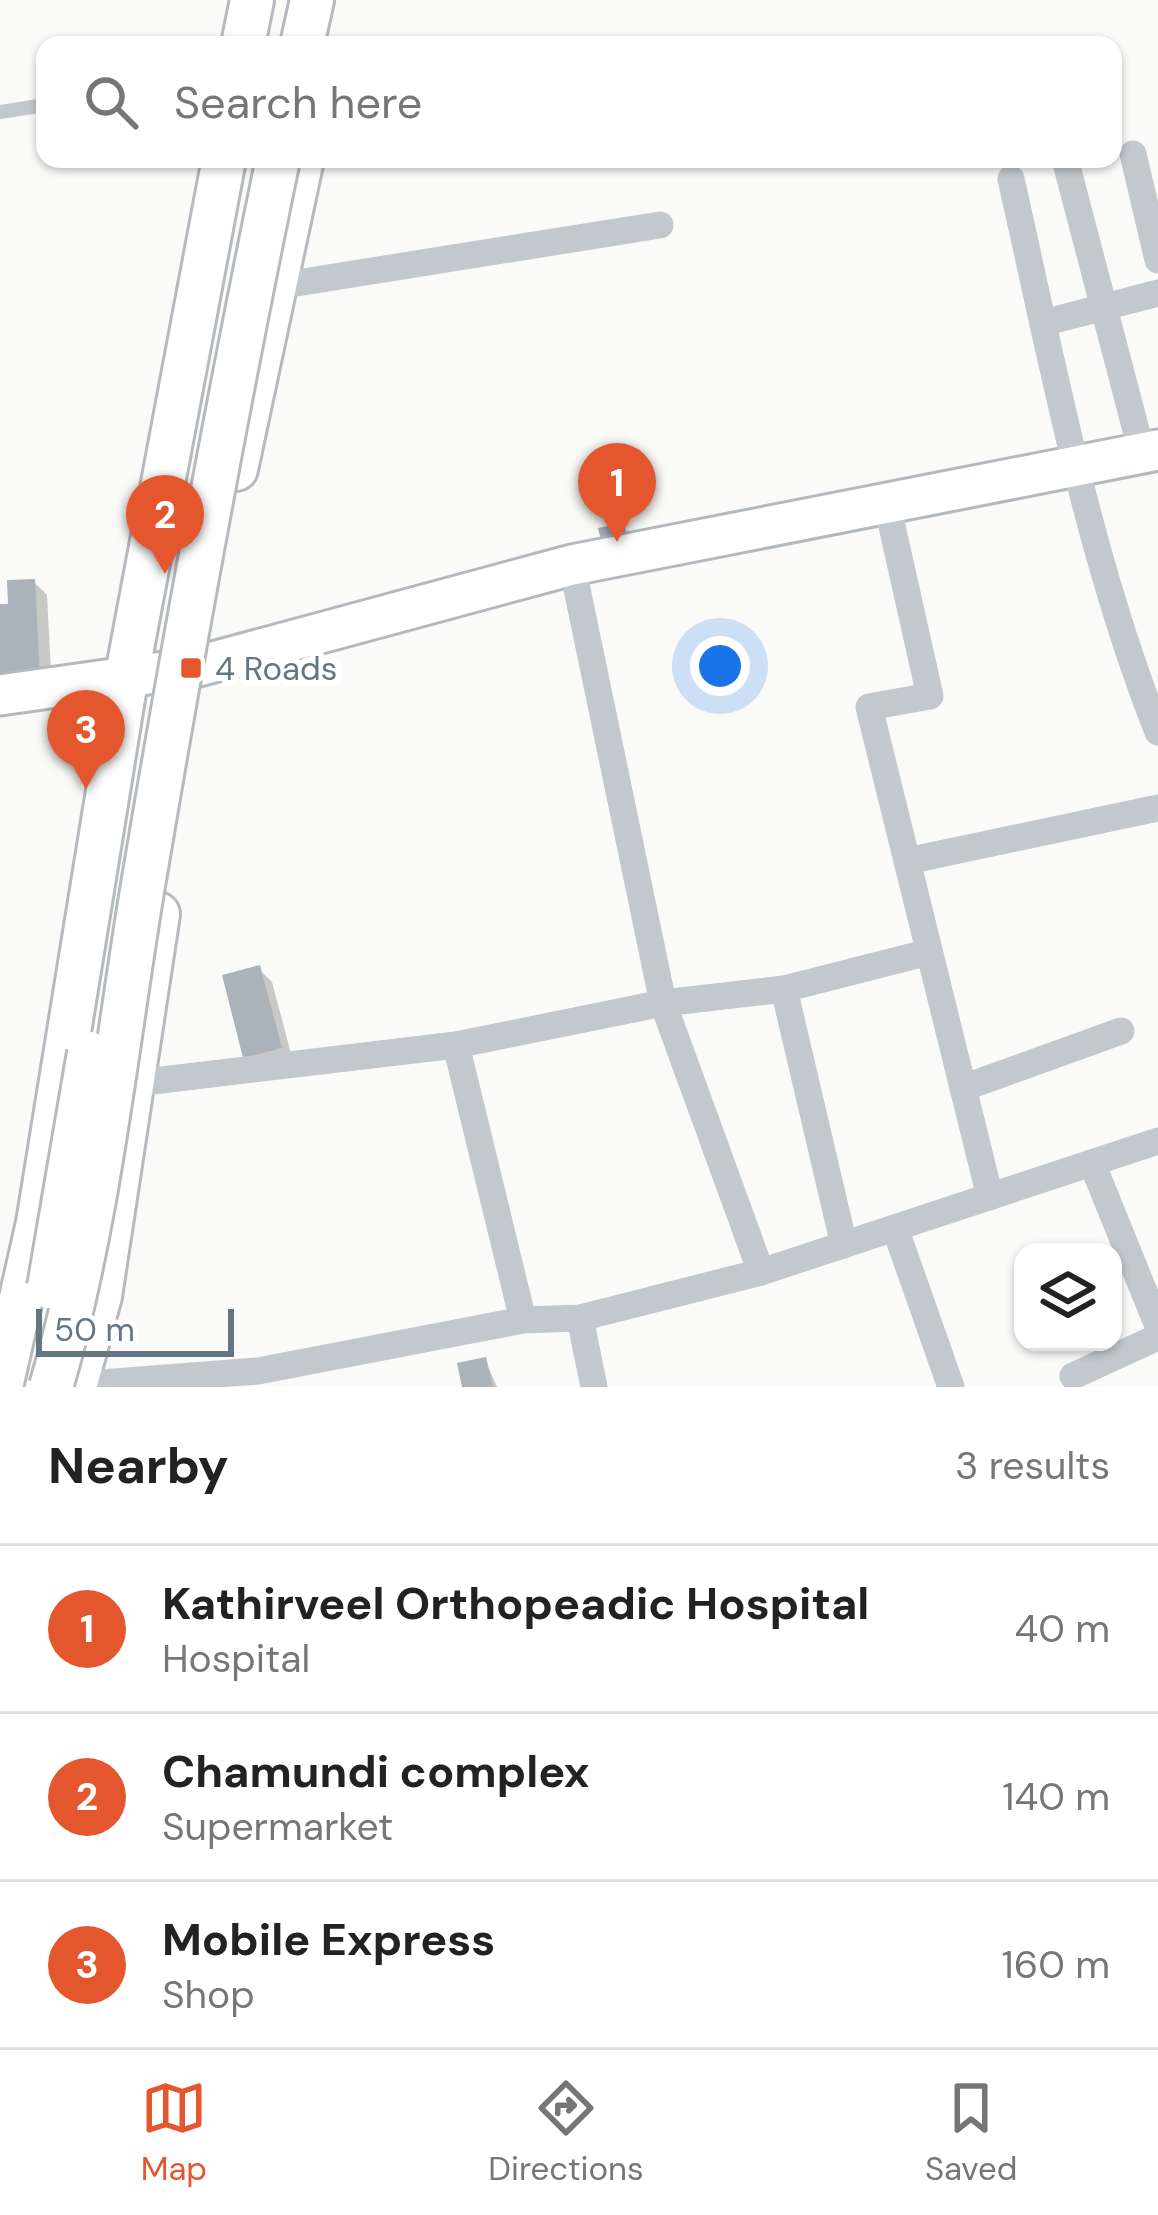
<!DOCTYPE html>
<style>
:root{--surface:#fff;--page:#f6f6f6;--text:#222;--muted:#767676;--line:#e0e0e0;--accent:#e4572e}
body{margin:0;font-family:"DM Sans",sans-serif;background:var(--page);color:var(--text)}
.controls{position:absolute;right:36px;bottom:36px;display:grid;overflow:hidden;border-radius:24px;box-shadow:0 3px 9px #0004}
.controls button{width:108px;height:108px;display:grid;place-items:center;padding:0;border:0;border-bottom:3px solid var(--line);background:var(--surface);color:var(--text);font:60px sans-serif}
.scale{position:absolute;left:36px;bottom:30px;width:198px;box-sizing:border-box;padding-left:12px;border:6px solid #657683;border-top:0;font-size:33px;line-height:42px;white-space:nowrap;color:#657683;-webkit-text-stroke:9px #fff;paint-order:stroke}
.you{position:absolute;left:720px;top:666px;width:42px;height:42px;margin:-30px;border:9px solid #fff;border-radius:50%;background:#1a73e8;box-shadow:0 0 0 18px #1a73e833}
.badge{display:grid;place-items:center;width:78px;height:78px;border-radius:50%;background:var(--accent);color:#fff;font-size:39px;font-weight:700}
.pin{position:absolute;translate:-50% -99px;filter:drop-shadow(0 3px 6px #0008)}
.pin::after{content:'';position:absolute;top:63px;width:42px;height:36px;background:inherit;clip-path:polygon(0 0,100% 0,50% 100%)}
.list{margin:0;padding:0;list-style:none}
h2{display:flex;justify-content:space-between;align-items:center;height:156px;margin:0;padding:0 48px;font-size:51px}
h2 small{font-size:39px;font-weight:400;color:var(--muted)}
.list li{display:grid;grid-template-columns:78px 1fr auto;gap:36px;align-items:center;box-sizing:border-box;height:168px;padding:0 48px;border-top:3px solid var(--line)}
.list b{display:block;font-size:45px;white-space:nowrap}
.list p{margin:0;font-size:39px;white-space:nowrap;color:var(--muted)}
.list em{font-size:39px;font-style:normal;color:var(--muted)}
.icon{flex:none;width:66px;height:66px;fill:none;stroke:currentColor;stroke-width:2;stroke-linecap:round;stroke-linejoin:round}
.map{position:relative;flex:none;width:1158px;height:1387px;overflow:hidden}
.search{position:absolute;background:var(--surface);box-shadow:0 3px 9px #0004;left:36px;right:36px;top:36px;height:132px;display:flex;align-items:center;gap:30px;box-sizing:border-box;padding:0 42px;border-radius:24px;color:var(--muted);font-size:45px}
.sheet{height:660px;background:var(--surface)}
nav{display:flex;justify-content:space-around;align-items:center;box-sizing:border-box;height:168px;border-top:3px solid var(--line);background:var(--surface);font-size:33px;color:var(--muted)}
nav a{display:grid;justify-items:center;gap:6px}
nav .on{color:var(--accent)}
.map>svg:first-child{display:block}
</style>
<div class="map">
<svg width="1158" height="1387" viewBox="0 0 1158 1387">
<rect width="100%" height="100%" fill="#fafaf8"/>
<g fill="#0003">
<path d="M34 582 47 595 52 691 0 607 12 606Z"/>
<path d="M259 969 272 982 293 1061 245 1056Z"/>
<path d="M485 1360 497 1387H466L460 1366Z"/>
</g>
<g fill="#aab3b9">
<path d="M624 523 630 550 605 556 598 528Z"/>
<path d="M35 579 40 679 0 693V604H8L7 580Z"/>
<path d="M260 965 282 1048 243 1058 222 975Z"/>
<path d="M486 1357 493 1387H462L457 1363Z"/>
</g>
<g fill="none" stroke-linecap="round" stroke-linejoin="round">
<g stroke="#b3babf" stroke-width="45">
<path id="secondary" d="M0 695 191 668 572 565 1158 450"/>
</g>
<g stroke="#b5babe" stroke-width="48">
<g id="primary">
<path d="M243 45 252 0"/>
<path d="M302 45 312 0"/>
<path d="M236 469 302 159"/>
<path d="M1 1387 38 1223 126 680 224 159"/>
<path d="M75 1387 100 1296 158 914"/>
</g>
</g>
<path stroke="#c3c8cc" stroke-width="14" d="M0 112 45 105"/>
<g stroke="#c3c8cc" stroke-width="27">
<path d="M1133 154 1158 260"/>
<path d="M1065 159 1142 453"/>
<path d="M1011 179C1053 365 1088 555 1158 732"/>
<path d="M278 286 660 225"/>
<path d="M1043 323 1158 293"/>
<path d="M887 504 930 696 869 707 990 1197"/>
<path d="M572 565 663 1003 761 1272"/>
<path d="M907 861 1158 808"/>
<path d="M784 989 844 1245"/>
<path d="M456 1045 523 1320"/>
<path d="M136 1083 456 1045 663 1003 784 989 929 952"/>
<path d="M963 1088 1121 1031"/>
<path d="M1092 1163 1158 1326"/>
<path d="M895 1228 951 1387"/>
<path d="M580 1318 594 1387"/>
<path d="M1073 1376 1158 1337"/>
<path d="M75 1385 258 1371 523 1320 580 1318 761 1272 1158 1141"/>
</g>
<use href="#secondary" stroke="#fff" stroke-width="39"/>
<use href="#primary" stroke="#fff" stroke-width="42"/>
<g stroke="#b5babe" stroke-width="48" stroke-linecap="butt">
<g id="primary-bridge">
<path d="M49 1287 89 1053"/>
<path d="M51 1387C99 1223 115 1054 143 885 184 642 228 400 278 159"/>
</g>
</g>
<use href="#primary-bridge" stroke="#fff" stroke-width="42"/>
</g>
<rect fill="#e4572e" stroke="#fff" stroke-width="4.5" x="179" y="656" width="24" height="24" rx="6"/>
<g text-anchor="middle" stroke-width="12" stroke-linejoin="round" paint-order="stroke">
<g font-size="33" fill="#657683" stroke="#fff" text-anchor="start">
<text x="215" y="680">4 Roads</text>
</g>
</g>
</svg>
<div class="controls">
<button><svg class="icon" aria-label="layers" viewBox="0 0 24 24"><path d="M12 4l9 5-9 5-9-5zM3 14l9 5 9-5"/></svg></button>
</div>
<div class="scale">50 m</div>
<div class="you"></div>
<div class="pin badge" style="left:617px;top:542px">1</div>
<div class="pin badge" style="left:165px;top:574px">2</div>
<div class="pin badge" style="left:86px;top:789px">3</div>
<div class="search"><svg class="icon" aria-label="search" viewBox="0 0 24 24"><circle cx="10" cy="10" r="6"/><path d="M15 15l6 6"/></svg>Search here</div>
</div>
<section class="sheet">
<h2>Nearby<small>3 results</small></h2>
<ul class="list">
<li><span class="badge">1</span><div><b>Kathirveel Orthopeadic Hospital</b><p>Hospital</p></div><em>40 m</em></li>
<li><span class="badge">2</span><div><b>Chamundi complex</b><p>Supermarket</p></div><em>140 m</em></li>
<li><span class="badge">3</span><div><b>Mobile Express</b><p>Shop</p></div><em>160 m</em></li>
</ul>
</section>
<nav>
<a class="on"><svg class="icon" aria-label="map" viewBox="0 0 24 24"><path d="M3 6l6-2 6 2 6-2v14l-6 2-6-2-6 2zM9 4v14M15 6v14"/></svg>Map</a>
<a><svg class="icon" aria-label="directions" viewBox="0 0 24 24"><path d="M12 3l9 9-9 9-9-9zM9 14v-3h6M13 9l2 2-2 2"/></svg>Directions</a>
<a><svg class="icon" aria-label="saved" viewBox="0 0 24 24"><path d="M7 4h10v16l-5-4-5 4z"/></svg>Saved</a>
</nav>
